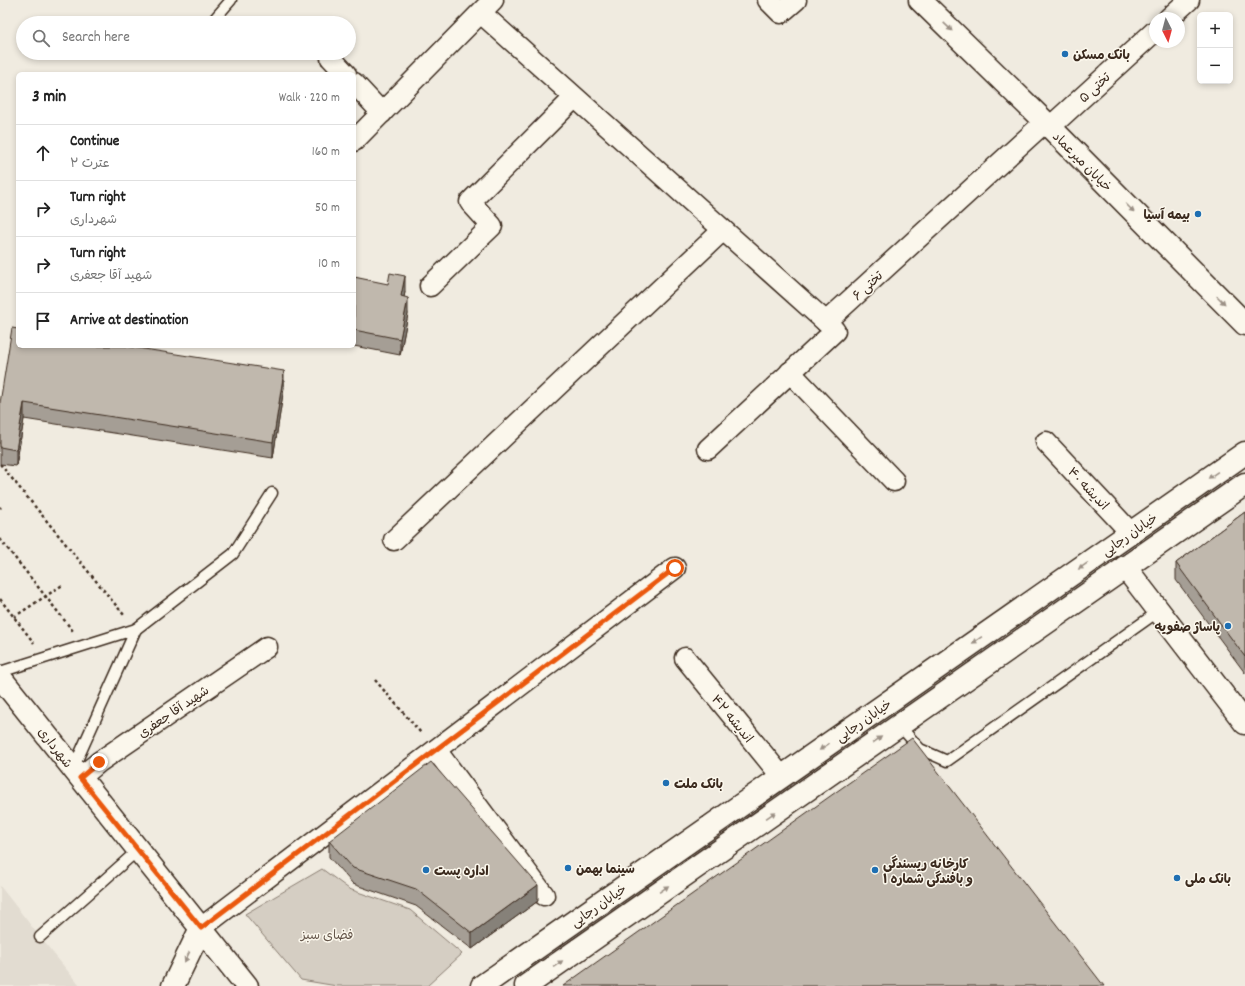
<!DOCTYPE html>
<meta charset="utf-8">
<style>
:root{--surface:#fff;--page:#f2f2f2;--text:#222;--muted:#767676;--line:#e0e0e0}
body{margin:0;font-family:Dekko,"Playpen Sans Arabic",sans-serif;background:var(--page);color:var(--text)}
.controls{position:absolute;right:12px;top:12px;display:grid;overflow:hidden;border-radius:6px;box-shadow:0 2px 6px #0003}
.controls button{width:36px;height:36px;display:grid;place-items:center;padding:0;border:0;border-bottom:1px solid var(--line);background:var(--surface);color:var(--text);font:20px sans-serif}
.compass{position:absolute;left:1149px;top:12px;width:36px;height:36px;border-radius:50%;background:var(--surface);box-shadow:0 2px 6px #0003;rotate:174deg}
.stop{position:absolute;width:12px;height:12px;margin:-9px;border:3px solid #ea580c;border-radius:50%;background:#fff}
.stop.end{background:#ea580c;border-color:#fff;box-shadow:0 1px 4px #0008}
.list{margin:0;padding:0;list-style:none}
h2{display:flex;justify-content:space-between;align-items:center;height:52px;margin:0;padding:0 16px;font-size:17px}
h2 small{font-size:13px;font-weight:400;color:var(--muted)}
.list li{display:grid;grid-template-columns:26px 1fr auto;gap:12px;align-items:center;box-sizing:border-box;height:56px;padding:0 16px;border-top:1px solid var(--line)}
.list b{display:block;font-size:15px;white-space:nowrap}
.list p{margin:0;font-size:13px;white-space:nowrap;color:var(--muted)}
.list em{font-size:13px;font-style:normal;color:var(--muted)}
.icon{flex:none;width:22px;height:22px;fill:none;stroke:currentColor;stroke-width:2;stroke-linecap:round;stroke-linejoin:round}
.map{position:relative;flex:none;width:1245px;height:986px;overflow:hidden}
.search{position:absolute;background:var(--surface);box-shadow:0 2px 6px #0003;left:16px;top:16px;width:340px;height:44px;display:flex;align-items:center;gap:10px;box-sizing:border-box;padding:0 14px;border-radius:22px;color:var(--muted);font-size:15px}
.panel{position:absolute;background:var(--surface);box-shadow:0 2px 6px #0003;left:16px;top:72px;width:340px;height:276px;border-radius:6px}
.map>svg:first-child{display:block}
</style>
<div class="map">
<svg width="1245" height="986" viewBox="0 0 1245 986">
<rect width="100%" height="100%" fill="#f0ebe0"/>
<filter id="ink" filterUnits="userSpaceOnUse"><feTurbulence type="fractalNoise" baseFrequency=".025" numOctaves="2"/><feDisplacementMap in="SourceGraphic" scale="8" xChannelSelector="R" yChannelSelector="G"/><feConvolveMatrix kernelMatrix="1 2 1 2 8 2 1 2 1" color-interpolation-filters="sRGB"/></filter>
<g filter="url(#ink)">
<path fill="#e2dcd1" d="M0 886 40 937 80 986H0Z"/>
<path fill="#d5cec3" stroke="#887c70" d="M322 869 349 889 410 910 462 954 427 986H337L301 980 245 914Z"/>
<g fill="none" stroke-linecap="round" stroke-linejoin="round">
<g stroke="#3b2a1e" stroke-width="13">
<g id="lane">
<path d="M211 23 231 0"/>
<path d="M136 629 233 554 272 493"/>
<path d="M0 672 136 629 73 769"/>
<path d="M899 725 920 749 947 761 1159 611"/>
<path d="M40 937 138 850"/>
</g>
</g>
<g stroke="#3b2a1e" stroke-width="23">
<g id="street">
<path d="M768 0 781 13 796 0"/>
<path d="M481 13 826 322"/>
<path d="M1169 18 1189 0"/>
<path d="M331 58 346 74"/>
<path d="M354 83 382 113"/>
<path d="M1050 127 1155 31"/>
<path d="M354 141 493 0"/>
<path d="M430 286 492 226 470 202 574 98"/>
<path d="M790 372 894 481"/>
<path d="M1046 442 1131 533"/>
<path d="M708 449 835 331 826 322 1045 122"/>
<path d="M394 540 723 230"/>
<path d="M685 658 782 777"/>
<path d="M436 750 544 895"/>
<path d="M80 778 99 762 267 647"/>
<path d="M201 928 675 568"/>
</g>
</g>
<g stroke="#3b2a1e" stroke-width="25">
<g id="secondary">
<path d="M920 0 1050 127 1245 324"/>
<path d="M1125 567 1245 723"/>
<path d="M0 677 247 986"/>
<path d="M173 986 201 928"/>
<path d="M482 986 1245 453"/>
<path d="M526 986 1245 484"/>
</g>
</g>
<g stroke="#3b2a1e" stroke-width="2.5" stroke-dasharray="3 3" stroke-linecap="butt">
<path d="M0 464 124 615"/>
<path d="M0 508 1 507"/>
<path d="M0 539 73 631"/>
<path d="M0 599 34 643"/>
<path d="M14 617 64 584"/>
<path d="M375 680 421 733"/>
</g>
<use href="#lane" stroke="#fbf7ec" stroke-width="10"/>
<use href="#street" stroke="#fbf7ec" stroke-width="20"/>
<use href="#secondary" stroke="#fbf7ec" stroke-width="22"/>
</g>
<g fill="#a59e95" stroke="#3b2a1e">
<path d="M354 277 405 292 404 297 408 314 400 355 354 346Z"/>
<path d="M314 346H330V349Z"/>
<path d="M284 387 273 458 24 419 16 466 0 464V403Z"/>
<path d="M1245 512V673L1176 580V563Z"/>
<path d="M329 841 538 901 472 949 416 906 353 884 329 857Z"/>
</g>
<g fill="#868179" stroke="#3b2a1e">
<path d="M405 276V292L401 313V296Z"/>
<path d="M408 298V314L400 355V339Z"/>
<path d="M284 371V387L273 458V442Z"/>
<path d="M24 403V419L16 466V450Z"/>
<path d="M538 885V901L472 949V933Z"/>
</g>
<g fill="#c0b8ad" stroke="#3b2a1e">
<path d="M390 273 405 276 401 296 408 298 400 339 354 330V277L388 284Z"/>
<path d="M12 328 18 329V346H125L284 371 273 442 24 403 16 450 0 447V403Z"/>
<path d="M1245 512V657L1176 563Z"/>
<path d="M912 738 1104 986H563Z"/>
<path d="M431 762 538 885 472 933 416 889 353 868 329 841Z"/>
</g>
<defs><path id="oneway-solid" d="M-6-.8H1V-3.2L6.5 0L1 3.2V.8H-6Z"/></defs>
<g fill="#9b9085">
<use href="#oneway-solid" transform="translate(948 27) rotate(44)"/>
<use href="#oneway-solid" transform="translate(1130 208) rotate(45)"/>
<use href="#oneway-solid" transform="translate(1221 300) rotate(45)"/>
<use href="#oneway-solid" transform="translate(1213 475) rotate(145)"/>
<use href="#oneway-solid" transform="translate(1083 566) rotate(145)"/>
<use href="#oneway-solid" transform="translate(977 640) rotate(145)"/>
<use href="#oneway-solid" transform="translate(877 740) rotate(-35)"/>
<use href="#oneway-solid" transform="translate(824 747) rotate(145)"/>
<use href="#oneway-solid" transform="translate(771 815) rotate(-35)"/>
<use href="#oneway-solid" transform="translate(664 889) rotate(-35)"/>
<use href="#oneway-solid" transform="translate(187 957) rotate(116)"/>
<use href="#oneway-solid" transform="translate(558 964) rotate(-35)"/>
</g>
</g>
<g fill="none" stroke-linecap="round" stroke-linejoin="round" filter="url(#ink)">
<path stroke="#ea580c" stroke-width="5" d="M99 762 80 778 201 928 675 568"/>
</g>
<g fill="#1f6fb2" stroke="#fbf7ec" stroke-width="1.5">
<circle cx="1065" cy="54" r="4"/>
<circle cx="1198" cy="214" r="4"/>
<circle cx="1228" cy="626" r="4"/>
<circle cx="666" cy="783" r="4"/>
<circle cx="568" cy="868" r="4"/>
<circle cx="426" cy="870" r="4"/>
<circle cx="875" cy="870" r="4"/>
<circle cx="1177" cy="878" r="4"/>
</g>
<g text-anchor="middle" stroke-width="3" stroke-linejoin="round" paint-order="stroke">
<g font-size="13" font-weight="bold" fill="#3b2a1e" stroke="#fbf7ec" text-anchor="start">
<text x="1073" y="59">بانک مسکن</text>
<text x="1190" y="219" text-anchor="end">بیمه آسیا</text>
<text x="1220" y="631" text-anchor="end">پاساژ صفویه</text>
<text x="674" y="788">بانک ملت</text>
<text x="883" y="868">کارخانه ریسندگی<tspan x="883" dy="15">و بافندگی شماره ۱</tspan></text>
<text x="576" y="873">سینما بهمن</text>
<text x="434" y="875">اداره پست</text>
<text x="1185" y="883">بانک ملی</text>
</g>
<g font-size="13" fill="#3b2a1e" stroke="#fbf7ec">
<text transform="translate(1094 87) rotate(-43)" y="5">تختی ۵</text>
<text transform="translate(1083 161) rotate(45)" y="5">خیابان میرعماد</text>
<text transform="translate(867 285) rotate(-43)" y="5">تختی ۶</text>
<text transform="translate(1089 488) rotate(47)" y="5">اندیشه ۴۰</text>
<text transform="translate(1129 534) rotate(-35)" y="5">خیابان رجایی</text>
<text transform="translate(173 711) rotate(-34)" y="5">شهید آقا جعفری</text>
<text transform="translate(733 718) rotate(51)" y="5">اندیشه ۴۲</text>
<text transform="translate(863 720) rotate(-35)" y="5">خیابان رجایی</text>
<text transform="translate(56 747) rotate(52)" y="5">شهرداری</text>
<text transform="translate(598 905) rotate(-35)" y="5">خیابان رجایی</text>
</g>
<g font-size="13" fill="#625347" stroke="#fbf7ec">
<text x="327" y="939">فضای سبز</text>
</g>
</g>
</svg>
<div class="controls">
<button>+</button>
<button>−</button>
</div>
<svg class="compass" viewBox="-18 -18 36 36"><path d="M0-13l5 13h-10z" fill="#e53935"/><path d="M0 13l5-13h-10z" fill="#767676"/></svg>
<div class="stop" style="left:675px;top:568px"></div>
<div class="stop end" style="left:99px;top:762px"></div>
<div class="search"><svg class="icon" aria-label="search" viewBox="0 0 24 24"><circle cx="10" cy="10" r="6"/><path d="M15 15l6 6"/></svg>Search here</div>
<section class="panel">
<h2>3 min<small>Walk · 220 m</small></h2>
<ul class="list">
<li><svg class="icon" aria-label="ahead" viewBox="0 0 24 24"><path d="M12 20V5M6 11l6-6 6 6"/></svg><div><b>Continue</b><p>عترت ۲</p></div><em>160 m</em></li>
<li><svg class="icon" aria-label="right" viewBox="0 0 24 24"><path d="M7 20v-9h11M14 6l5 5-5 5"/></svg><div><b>Turn right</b><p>شهرداری</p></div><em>50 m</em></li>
<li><svg class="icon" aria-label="right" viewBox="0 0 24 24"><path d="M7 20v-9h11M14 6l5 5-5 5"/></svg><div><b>Turn right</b><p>شهید آقا جعفری</p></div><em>10 m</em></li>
<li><svg class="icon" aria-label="arrive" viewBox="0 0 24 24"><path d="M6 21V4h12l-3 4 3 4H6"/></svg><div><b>Arrive at destination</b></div></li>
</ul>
</section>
</div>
